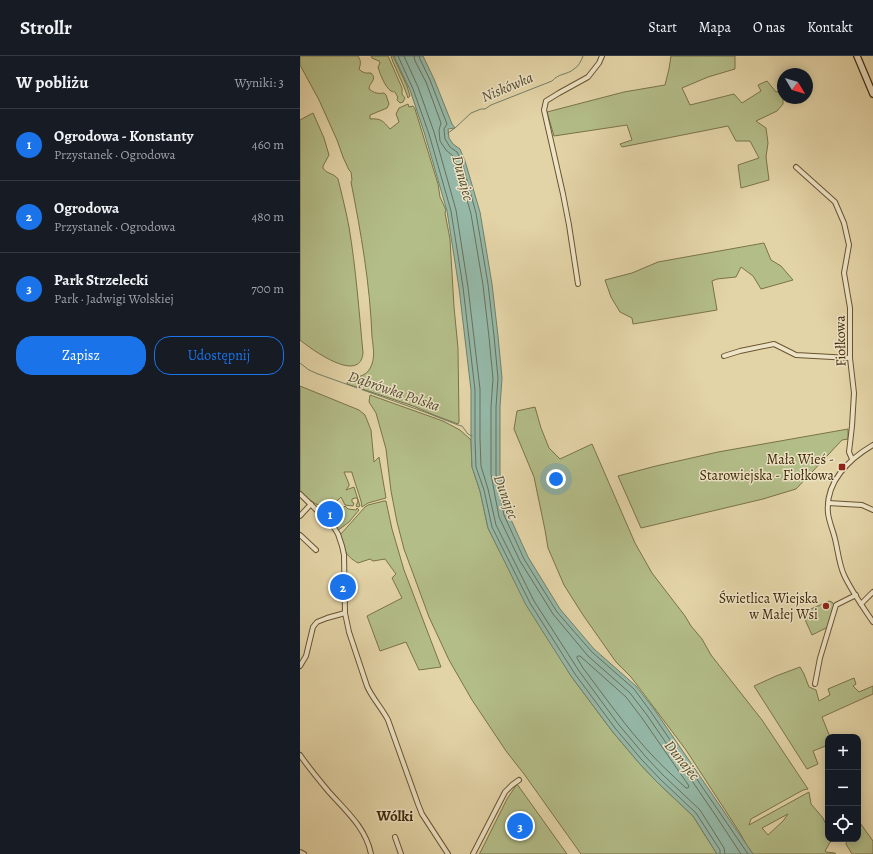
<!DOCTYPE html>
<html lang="pl">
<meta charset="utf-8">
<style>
:root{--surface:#171b24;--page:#20242c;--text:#f1f3f6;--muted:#9ea1a6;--line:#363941;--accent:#1a73e8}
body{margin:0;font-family:Alegreya,serif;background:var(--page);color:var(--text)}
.controls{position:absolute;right:12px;bottom:12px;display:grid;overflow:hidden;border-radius:8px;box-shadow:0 2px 10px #0003}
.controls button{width:36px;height:36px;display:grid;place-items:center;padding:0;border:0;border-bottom:1px solid var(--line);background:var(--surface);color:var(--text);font:20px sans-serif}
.compass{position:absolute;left:477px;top:12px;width:36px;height:36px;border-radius:50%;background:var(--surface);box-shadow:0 2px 10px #0003;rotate:128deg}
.you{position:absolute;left:256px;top:423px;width:14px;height:14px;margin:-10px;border:3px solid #fff;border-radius:50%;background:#1a73e8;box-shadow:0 0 0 6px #1a73e833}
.badge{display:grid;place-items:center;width:26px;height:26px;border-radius:50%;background:var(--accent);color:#fff;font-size:13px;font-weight:700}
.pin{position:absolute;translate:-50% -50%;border:2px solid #fff;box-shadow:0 1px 4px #0006}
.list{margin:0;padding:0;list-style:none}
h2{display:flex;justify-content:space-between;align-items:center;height:52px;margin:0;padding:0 16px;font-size:17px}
h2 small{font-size:13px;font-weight:400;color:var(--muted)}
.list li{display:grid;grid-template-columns:26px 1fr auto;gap:12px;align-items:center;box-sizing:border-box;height:72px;padding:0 16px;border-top:1px solid var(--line)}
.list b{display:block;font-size:15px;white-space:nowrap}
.list p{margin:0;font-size:13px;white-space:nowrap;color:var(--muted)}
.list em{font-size:13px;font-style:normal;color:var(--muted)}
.actions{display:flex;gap:8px;padding:12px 16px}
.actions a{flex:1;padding:9px 0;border:1px solid var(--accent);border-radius:16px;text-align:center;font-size:14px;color:var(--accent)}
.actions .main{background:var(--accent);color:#fff}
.icon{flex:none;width:22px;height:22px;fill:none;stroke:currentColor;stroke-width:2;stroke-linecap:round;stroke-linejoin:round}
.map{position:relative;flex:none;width:573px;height:798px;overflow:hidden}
header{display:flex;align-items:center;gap:24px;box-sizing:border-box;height:56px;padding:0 20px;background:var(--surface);border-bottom:1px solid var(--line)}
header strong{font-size:19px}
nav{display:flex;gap:22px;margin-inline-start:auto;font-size:14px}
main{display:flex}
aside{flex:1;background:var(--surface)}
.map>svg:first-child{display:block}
</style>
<header>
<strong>Strollr</strong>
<nav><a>Start</a><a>Mapa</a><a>O nas</a><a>Kontakt</a></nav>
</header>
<main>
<aside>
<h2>W pobliżu<small>Wyniki: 3</small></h2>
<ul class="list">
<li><span class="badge">1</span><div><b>Ogrodowa - Konstanty</b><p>Przystanek · Ogrodowa</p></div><em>460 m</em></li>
<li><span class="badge">2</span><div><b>Ogrodowa</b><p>Przystanek · Ogrodowa</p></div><em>480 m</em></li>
<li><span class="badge">3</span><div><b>Park Strzelecki</b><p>Park · Jadwigi Wolskiej</p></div><em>700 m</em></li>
</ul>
<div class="actions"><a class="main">Zapisz</a><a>Udostępnij</a></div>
</aside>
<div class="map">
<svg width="573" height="798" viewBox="0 0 573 798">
<rect width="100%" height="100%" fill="#e3d4a7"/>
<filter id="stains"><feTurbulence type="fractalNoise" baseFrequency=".005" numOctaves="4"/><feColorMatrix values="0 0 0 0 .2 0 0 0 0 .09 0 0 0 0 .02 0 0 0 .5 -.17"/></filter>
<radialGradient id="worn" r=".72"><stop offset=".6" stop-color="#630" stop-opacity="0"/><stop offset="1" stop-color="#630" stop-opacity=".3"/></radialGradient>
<g fill="#b3bd88" stroke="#7a7348" fill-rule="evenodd">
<path d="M0 0H58C61 5 61 7 59 13L61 15 65 17H71C78 24 69 26 69 33 74 37 78 38 84 37L86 39 89 48 87 52 70 59V63C81 62 83 65 90 73L99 66 96 58 99 52 108 48 109 51 113 50 115 53 138 128 140 141 146 154 145 157 150 183 154 251 158 292 159 366 158 368 134 359 113 350 47 328 48 323C59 321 68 320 72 308 75 299 73 290 72 281 70 228 61 177 51 126L52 124 51 116 49 114 43 101 37 84 19 44 0 9Z"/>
<path d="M71 0H88L102 32V38L105 42 103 46 100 47 97 44C98 41 98 41 96 38 94 34 95 37 91 35 85 31 80 18 78 11L80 7 79 5 72 2Z"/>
<path d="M91 0H93L107 30 110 40 108 42 104 31 93 6Z"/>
<path d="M371 0H435V13L408 21 382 32 390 49 434 38 442 47 461 35 458 29 467 25 476 36 483 34V48L477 55 456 65 466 72 468 87 466 101 469 124 441 132 438 109 459 102 450 85H436L428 70 322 91 320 88 332 84 327 69 254 80 247 56 324 36 365 29 369 13Z"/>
<path d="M13 57 24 82 29 99 23 110V112C26 118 34 117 38 123 42 139 46 155 49 171 56 213 59 255 63 297 60 329 11 293 0 284V64Z"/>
<path d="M464 187 471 204 481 210 493 224 461 233 453 220 441 211 436 221 417 223 412 225 417 254 333 268 332 262 320 256 311 241 305 224 332 217 358 206Z"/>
<path d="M0 330 59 354 65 359 71 374 74 406 79 401 86 442 68 447 62 451 61 445 52 417V416H44L49 428V430L46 434 54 431 60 450 58 451 56 450 58 445 57 442H55L52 443V446L54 447 53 450 45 449 41 441 37 445C29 443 28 447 21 449 15 450 5 440 0 435Z"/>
<path d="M70 339 143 365 160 374 171 384 172 411 180 435 188 472 200 496 271 620 312 675 339 707 357 726 393 760 417 798H281L224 718 206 695 172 644 149 604 129 561 104 493 97 466 91 435 86 393 76 357 69 346Z"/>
<path d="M235 351 241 372 249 392 260 403 292 388 335 487 352 517 385 560 391 570 402 583 411 599 462 664 508 733 503 734 451 763 449 769 509 736 511 748 523 762 528 773V783H532L525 795 526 796 535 797 536 798H453L447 790 440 777 386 694 331 621 316 606 283 559 264 529 248 492 245 474 234 421 214 373 217 355ZM488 758 483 765 468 779 462 772Z"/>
<path d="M548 373V383L542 384 496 433 463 443 341 472 318 420 356 410 418 396Z"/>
<path d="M84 445H86L92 473 104 514 141 611 119 614 106 586 80 595 67 560 102 542 92 522 96 518 85 503 73 505 70 503 58 507C44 499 45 494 40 479L65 451 68 449Z"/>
<path d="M33 449 38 451 40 455 39 461 36 464 26 453 29 451Z"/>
<path d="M45 450 48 453 56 454 57 452 59 454 49 466 37 475C37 465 47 464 43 452Z"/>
<path d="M529 545 532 546 534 549 528 571 512 579 502 557Z"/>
<path d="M500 611 504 618 509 631 516 634 519 645 530 639 528 633 554 622 556 628 553 630 559 636 573 630V638L522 661 530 681H528V689L513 695 518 708 507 713 454 630 476 620Z"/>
<path d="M217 728 267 798H179L180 797 207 743Z"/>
<path d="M558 764 573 785V798H552L546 788 547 783H558Z"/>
</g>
<path fill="#95b8a8" stroke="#737f68" d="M94 0H123L134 23 152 68 155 72 148 73 149 82 153 88 160 93 165 105 180 156 192 228 198 280 202 322 200 351V418L208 457 228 501 260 553 294 593 336 630 354 653 453 798H417L393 760 357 726 339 707 312 675 271 620 226 549 188 472 180 435 172 411 171 384V334L159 232 147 155 125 79 110 34Z"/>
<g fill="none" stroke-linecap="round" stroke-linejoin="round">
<g stroke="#6b7058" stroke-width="1">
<path d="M98 0 113 33 129 78 151 155 163 231 175 334V384L176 411 184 434 192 471 230 547 275 618 315 672 342 704 360 723 396 757 420 794V798"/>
<path d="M104 0 118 31 134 76 156 154 168 231 180 333V383L181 410 188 433 196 469 234 545 279 615 319 669 346 701 363 719 400 754 424 792 425 798"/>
<path d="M114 0 115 5 126 26 141 67 139 74 140 85 146 94 153 100 157 108 171 158 183 229 189 281 193 323 191 351V418L199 461 220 505 253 558 288 600 330 637 347 659 416 760 441 798"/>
<path d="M119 0 120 3 130 24 147 68 144 73 145 83 150 91 157 96 162 106 176 157 188 228 194 280 198 322 196 351V418L204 459 224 503 257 556 292 596 334 633 351 656 448 798"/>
<path d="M278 600H280L326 641 342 662 389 730 388 732H386C374 721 362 710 350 697 326 671 305 641 283 612L277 602Z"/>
</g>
<g stroke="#737f68" stroke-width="1">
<path d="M148 77 155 72 171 57 181 53H185L191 49 252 25C259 17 267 19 274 13 279 10 281 5 283 0"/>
<path d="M0 307 9 314 18 318 122 355 158 369 162 370 168 378 172 380"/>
</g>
<g stroke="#6a5430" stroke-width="6">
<g id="street">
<path d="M496 111 535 146 544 167 549 189 544 217 550 252V302L554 337 552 370 549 396 552 403"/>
<path d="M278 228 269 169 263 138 244 54 246 45 259 37 288 21 299 7 302 0"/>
<path d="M424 300 440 295 474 288 496 299 550 302"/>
<path d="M573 389C549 403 525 426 528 457 529 466 533 474 535 483 538 495 539 508 544 519 552 536 563 551 573 566"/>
<path d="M0 438 33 470 38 478 42 490 44 499 45 557 49 576 67 630C72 642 82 652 88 664L118 748 122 758 148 798"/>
<path d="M528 447 562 449 573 454"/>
<path d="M0 460 11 448"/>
<path d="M0 479 16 494"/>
<path d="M561 548 573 536"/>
<path d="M0 610 6 600 13 571 17 566 27 562 45 557"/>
<path d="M515 628 520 602 536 549 556 539"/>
<path d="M0 699C9 712 19 724 29 736 46 755 66 772 71 798"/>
<path d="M95 781 101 798"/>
<path d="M0 796 4 798"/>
<path d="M173 798 205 736 212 729 219 724"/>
</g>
</g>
<g stroke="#412908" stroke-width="8">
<path id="secondary" d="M557 0 573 38"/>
</g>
<use href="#street" stroke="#ede3c6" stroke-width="4"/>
<use href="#secondary" stroke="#ede3c6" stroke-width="5.5"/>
</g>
<g fill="#8f2418" stroke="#ede3c6" stroke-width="1.5">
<rect x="538" y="407" width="8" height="8" rx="2"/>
<circle cx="526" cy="550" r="4"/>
</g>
<g text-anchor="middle" stroke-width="3" stroke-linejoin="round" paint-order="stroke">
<g font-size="14" fill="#412908" stroke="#ede3c6">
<text transform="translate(540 285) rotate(-91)" y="5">Fiołkowa</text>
</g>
<g font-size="14" fill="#412908" stroke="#ede3c6" text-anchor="end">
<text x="534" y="408">Mała Wieś -<tspan x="534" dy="16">Starowiejska - Fiołkowa</tspan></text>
<text x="518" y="547">Świetlica Wiejska<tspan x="518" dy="16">w Małej Wsi</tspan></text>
</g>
<g font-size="15" font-style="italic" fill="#564d30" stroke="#ede3c6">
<text transform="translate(207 31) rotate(-23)" y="5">Niskówka</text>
<text transform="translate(163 122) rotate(75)" y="5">Dunajec</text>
<text transform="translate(94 335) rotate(19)" y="5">Dąbrówka Polska</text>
<text transform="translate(206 441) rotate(70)" y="5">Dunajec</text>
<text transform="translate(382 704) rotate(51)" y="5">Dunajec</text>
</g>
<g font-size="15" font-weight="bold" fill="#412908" stroke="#ede3c6">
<text x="95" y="765">Wólki</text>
</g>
</g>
<rect width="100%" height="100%" filter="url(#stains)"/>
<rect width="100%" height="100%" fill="url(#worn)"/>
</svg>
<div class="controls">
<button>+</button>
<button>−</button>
<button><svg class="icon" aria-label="locate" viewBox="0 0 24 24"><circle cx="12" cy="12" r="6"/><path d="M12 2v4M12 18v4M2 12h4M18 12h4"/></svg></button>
</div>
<svg class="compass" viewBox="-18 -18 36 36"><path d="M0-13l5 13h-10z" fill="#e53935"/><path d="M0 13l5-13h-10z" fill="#9ea1a6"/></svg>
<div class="you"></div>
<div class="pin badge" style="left:30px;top:458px">1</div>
<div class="pin badge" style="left:43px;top:531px">2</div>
<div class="pin badge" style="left:220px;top:770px">3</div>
</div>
</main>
